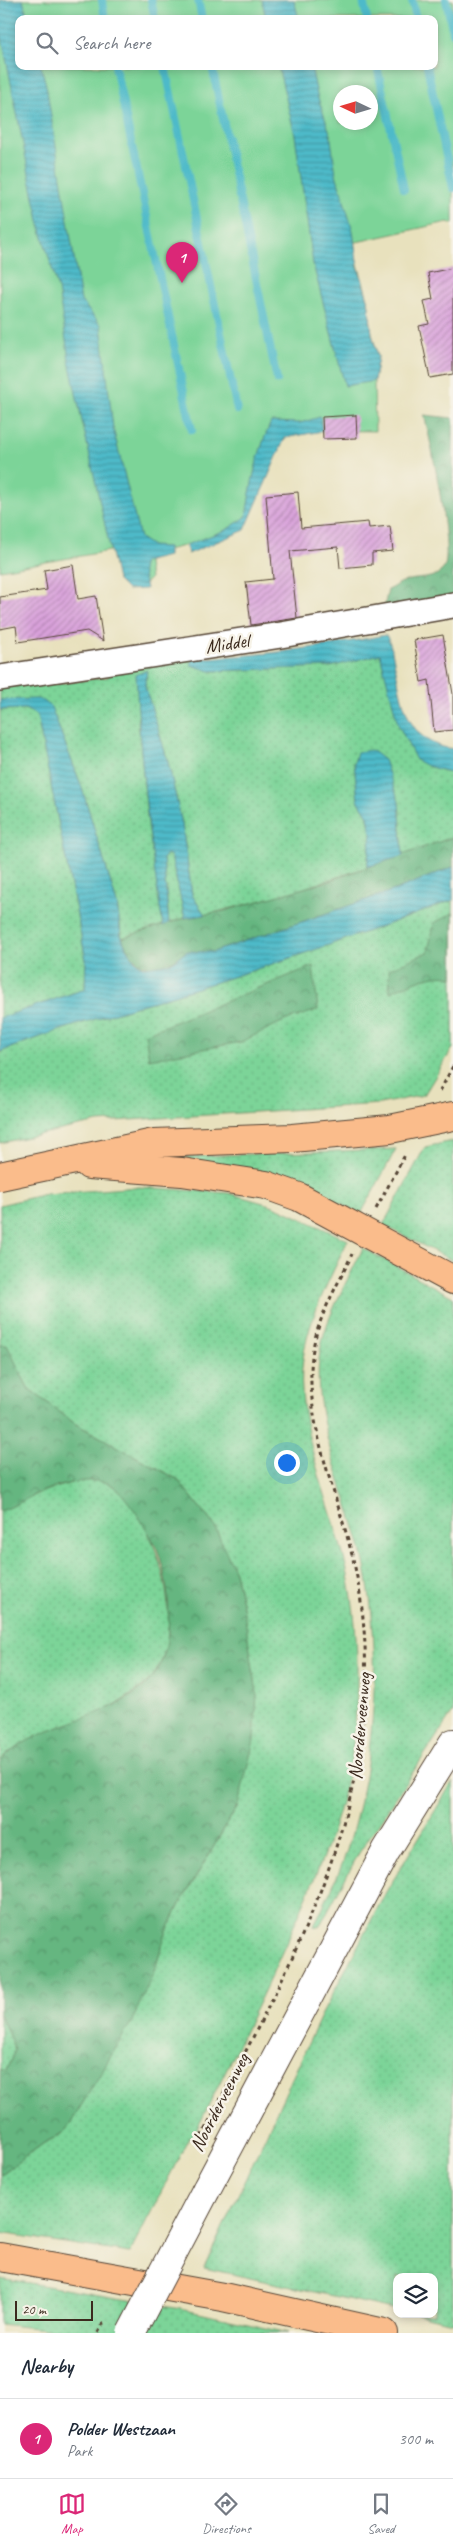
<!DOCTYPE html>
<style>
:root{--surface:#fff;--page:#f6f6f7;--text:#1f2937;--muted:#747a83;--line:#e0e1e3;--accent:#db2777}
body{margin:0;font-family:Caveat,sans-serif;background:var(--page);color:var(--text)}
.controls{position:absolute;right:15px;bottom:15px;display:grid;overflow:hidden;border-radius:10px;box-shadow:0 2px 8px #0003}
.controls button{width:45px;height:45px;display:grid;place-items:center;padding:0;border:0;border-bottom:1px solid var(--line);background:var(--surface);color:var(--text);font:25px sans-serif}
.compass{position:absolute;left:333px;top:85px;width:45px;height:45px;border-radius:50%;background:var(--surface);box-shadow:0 2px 8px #0003;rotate:274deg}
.scale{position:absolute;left:15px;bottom:12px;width:78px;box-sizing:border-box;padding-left:5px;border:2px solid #3b2a1e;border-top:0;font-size:14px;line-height:18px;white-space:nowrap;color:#3b2a1e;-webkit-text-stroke:4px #f7f3e8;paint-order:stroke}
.you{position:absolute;left:286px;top:1462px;width:18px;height:18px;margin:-12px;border:4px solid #fff;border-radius:50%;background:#1a73e8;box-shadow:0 0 0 8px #1a73e833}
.badge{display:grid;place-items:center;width:32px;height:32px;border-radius:50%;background:var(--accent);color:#fff;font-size:16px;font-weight:700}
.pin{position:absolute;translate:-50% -41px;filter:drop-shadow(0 1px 2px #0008)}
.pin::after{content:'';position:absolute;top:26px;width:18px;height:15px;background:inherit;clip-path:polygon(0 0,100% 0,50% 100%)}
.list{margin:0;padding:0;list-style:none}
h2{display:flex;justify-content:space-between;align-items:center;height:65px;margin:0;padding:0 20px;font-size:21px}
h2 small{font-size:16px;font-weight:400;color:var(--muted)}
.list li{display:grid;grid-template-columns:32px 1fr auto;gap:15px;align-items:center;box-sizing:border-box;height:80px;padding:0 20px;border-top:1px solid var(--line)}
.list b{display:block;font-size:19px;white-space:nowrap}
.list p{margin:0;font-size:16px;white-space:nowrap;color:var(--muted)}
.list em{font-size:16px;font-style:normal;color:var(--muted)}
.icon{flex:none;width:28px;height:28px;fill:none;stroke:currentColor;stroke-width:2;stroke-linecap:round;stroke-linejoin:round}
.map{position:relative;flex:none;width:453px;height:2333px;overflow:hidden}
.search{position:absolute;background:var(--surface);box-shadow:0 2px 8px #0003;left:15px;right:15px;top:15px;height:55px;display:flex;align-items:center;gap:12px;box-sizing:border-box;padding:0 18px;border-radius:10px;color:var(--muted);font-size:19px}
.sheet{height:145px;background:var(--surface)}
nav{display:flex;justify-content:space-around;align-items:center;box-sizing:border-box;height:70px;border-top:1px solid var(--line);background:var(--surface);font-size:14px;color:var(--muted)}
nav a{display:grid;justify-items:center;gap:2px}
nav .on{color:var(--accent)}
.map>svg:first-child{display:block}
</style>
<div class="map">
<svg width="453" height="2333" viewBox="0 0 453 2333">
<defs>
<pattern id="grass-dots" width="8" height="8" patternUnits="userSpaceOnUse" patternTransform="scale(1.25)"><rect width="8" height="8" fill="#7cd498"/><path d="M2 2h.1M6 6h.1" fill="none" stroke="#6cb683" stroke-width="1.8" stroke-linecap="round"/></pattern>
<pattern id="forest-crowns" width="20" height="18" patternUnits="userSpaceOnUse" patternTransform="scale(1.25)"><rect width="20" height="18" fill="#65b680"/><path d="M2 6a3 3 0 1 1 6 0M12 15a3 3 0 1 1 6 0" fill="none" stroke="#549468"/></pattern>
<pattern id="water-rules" width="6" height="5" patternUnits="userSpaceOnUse" patternTransform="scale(1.25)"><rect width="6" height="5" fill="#4ebac9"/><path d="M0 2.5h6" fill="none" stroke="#4297a3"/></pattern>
<pattern id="building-hatch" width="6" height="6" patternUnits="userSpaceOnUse" patternTransform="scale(1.25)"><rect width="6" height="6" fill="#d9a1db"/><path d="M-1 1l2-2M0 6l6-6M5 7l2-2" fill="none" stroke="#b183b1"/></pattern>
</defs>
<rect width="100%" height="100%" fill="#f7f3e8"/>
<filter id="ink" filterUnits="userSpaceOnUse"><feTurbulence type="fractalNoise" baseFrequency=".02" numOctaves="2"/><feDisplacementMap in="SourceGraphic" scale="10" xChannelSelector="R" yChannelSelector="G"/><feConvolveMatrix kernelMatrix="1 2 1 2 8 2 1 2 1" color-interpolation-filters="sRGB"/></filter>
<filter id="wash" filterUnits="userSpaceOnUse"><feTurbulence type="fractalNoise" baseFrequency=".0096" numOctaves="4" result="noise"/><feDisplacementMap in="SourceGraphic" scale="20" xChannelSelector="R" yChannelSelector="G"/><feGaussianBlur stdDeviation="1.12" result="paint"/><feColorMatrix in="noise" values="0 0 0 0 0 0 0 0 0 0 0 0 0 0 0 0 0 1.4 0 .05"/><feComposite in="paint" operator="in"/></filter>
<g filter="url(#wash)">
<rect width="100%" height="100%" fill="#e8e1bd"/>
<g fill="url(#grass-dots)" stroke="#5c7f5b">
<path d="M190 654 211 671 330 667 380 654 427 766 453 773V837L403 856 399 802 354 763 358 800 368 816 371 834 367 867 289 893 205 915 192 895 182 824 168 762 145 686 147 671 138 719 147 816 163 926 122 938 117 904 81 785 51 707 0 700V688L36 682 58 684 107 677 121 666Z"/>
<path d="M25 709 37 715 86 960 85 989 0 1018V710Z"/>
<path d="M167 854 171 856 185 918 169 923 163 859Z"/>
<path d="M453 900V1048L424 1095 380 1104 98 1122 0 1143V1052C60 1028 122 1011 184 992 275 964 364 934 453 900Z"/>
<path d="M453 1141V1261L383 1225 425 1147Z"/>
<path d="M396 1149 361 1214 326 1197 230 1166 170 1157Z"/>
<path d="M139 1187 228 1193 274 1206 348 1240C330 1279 309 1316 303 1359 294 1420 330 1502 345 1562 358 1614 359 1673 355 1726 349 1803 319 1869 289 1937 259 2004 227 2068 195 2133L190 2136 130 2253 0 2233V2175L44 2143 62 2134 69 2126 155 1969 165 1936 180 1904 238 1805 243 1607 235 1572 214 1525 177 1479 74 1423 28 1388 7 1346 0 1345V1205L45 1194Z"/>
<path d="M363 1248 453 1297V1712L359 1853 319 1927 314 1926C325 1901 339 1876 347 1850 375 1761 383 1654 364 1562 349 1491 302 1408 324 1334 333 1304 350 1276 363 1248Z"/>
<path d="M82 1480C90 1481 102 1479 108 1483 157 1511 190 1632 152 1677 126 1708 47 1735 9 1752L0 1761V1511L41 1492Z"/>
<path d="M453 1781V2322L417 2314H434V2277H397V2310L204 2268 321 2016 386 1892Z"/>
<path d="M0 2014 15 2050 6 2071 0 2069Z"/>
<path d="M0 2278 181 2309 288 2333H78L0 2324Z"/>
</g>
<g fill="url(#forest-crowns)" stroke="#50704f">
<path d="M424 415 453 418V599L383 611 388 590C393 587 399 583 405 581 418 577 434 581 444 568 453 549 431 441 424 415Z"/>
<path d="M453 837V867L395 890 213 952 187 951C159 974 136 974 122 938L185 918 224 911 325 882Z"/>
<path d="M453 913V978C438 969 405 986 390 992L389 969 428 952 434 923Z"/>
<path d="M313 966 318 1010 284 1021 241 1042 149 1059 145 1034Z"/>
<path d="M0 1345H7L28 1388 74 1423 177 1479 214 1525 235 1572 243 1607 257 1693 254 1740 238 1805 180 1904 165 1936 155 1969 132 2021 69 2126 62 2134 44 2143 0 2175V2069L6 2071 15 2050 0 2014V1761C42 1719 112 1723 152 1678 177 1649 170 1582 157 1549 150 1535 141 1519 132 1507 125 1498 116 1484 104 1482 84 1478 60 1485 41 1492 27 1497 15 1507 0 1511Z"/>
</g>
<path fill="#7cd498" stroke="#5c7f5b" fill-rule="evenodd" d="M0 0H453V224L448 222 352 243 368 299 372 334 378 356 374 381 375 431 294 430 274 439 244 526C213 540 179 546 147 556L150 579 142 586 121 549 0 570ZM19 19H434V66H19ZM340 92H370V122H340Z"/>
<g fill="url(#water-rules)" stroke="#447274">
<path d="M0 0H23L28 19H19V66H41L46 85 81 301 101 325 113 428 140 538 152 546 168 547V556L144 562 142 569 146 589 127 590 117 580 70 366 58 289 42 234 29 174 0 28Z"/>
<path d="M262 0H294L299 19H266Z"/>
<path d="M278 66H311L317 95 330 133 336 174 353 231 358 268 368 299 372 334 378 357 374 381 345 386 313 264 295 135Z"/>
<path d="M320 417 322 431 285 438 245 530 188 554 186 545 226 530 246 517C251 484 257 453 271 422L300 423Z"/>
<path d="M386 635C391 643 392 651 394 661 403 700 404 742 453 749V773L427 766 416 760 398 724 380 654 330 667 210 671 191 665 192 658C258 657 321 647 386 635Z"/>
<path d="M147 670 145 686 168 762 182 824 192 895 205 915 185 918 171 856 167 854 163 859 169 923 163 926C149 843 140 759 136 675Z"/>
<path d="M37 699 44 701 51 707 81 785 117 904 121 935 126 948 135 961 144 967 171 963 187 951 213 952 395 890 453 867V900C364 934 275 964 184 992 122 1011 60 1028 0 1052V1018L85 989 86 960 37 715 25 709 0 710V700Z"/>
<path d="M371 750 384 760 399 802 403 856 367 867 371 834 368 816 358 800 354 763 357 752Z"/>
</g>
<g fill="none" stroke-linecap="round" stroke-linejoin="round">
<g stroke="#4ebac9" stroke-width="8">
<path d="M102 0 105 19"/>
<path d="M151 0 155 19"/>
<path d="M198 0 202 19"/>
<path d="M363 0 367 19"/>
<path d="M412 0 416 19"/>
<path d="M446 0 453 33"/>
<path d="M115 66 192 430"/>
<path d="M165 66 237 410"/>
<path d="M212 66 277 380"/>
<path d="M377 66 404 189"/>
<path d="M427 66 453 188"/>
</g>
</g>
<g id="blocks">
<g fill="url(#building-hatch)">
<path d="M453 268V374L430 378 419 326 429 324 424 301 433 299 428 273Z"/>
<path d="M356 415 357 438 323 439 322 417Z"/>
<path d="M298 492 301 528 368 522 369 528 390 526 393 551 372 553V565L340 568 338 547 290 551 297 618 251 625 246 582 273 579 266 495Z"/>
<path d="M73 565 78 599 96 596 103 641 87 631 18 642 16 626 0 629V597L47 590 44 570Z"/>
<path d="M443 635 453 694V730L434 732 429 680 421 682 414 640Z"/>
</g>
</g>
</g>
<g filter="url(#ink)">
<use href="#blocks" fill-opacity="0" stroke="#554536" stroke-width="1"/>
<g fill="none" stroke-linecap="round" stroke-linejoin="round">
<g stroke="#554536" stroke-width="28">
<path id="minor" d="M0 678 281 635 453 605"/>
</g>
<g stroke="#554536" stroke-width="30">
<path id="tertiary" d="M206 2190 386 1851 453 1743"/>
</g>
<g stroke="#554536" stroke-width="30">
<g id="trunk">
<path d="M89 1165 182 1172 266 1185 299 1197 453 1280"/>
<path d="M0 1176 154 1143 292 1138 390 1129 453 1116"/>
<path d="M0 2257 223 2297 384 2333"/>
</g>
</g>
<g stroke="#554536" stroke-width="3" stroke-dasharray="4 4" stroke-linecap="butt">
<path d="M440 1091 453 1066"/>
<path d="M376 1209 406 1153"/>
<path d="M201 2137C273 1997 360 1851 365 1689 367 1647 363 1600 353 1559 337 1491 302 1420 313 1349 318 1316 338 1285 352 1254"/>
</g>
<use href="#minor" stroke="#fff" stroke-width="25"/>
<use href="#tertiary" stroke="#fff" stroke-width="28"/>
<use href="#trunk" stroke="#fabc8b" stroke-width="28"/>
<g stroke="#554536" stroke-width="30" stroke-linecap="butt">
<path id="tertiary-bridge" d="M131 2333 206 2190"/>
</g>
<path stroke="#554536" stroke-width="3" stroke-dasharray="4 4" stroke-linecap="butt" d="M98 2333 105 2320"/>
<use href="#tertiary-bridge" stroke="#fff" stroke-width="28"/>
</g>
</g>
<g text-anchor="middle" stroke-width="5" stroke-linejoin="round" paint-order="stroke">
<g font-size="20" fill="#3b2a1e" stroke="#f7f3e8">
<text transform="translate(227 643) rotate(-9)" y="7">Middel</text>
<text transform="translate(359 1726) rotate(-85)" y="7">Noorderveenweg</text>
<text transform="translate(219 2102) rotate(-63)" y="7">Noorderveenweg</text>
</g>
</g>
</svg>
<div class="controls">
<button><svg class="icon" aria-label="layers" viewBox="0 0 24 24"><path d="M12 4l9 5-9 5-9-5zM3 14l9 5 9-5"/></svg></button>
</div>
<svg class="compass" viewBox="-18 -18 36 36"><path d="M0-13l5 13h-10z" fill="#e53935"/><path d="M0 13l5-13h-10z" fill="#747a83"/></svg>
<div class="scale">20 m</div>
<div class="you"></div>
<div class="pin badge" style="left:182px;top:283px">1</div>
<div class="search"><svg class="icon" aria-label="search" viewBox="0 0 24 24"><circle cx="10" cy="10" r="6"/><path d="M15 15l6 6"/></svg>Search here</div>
</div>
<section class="sheet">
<h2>Nearby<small></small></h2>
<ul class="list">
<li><span class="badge">1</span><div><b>Polder Westzaan</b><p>Park</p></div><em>300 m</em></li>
</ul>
</section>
<nav>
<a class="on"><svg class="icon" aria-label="map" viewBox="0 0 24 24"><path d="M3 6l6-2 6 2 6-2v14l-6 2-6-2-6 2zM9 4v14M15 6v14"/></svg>Map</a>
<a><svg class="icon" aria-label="directions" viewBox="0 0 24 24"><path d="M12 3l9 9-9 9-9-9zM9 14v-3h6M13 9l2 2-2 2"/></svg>Directions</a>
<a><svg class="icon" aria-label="saved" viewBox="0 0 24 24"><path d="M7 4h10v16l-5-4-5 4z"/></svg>Saved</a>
</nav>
